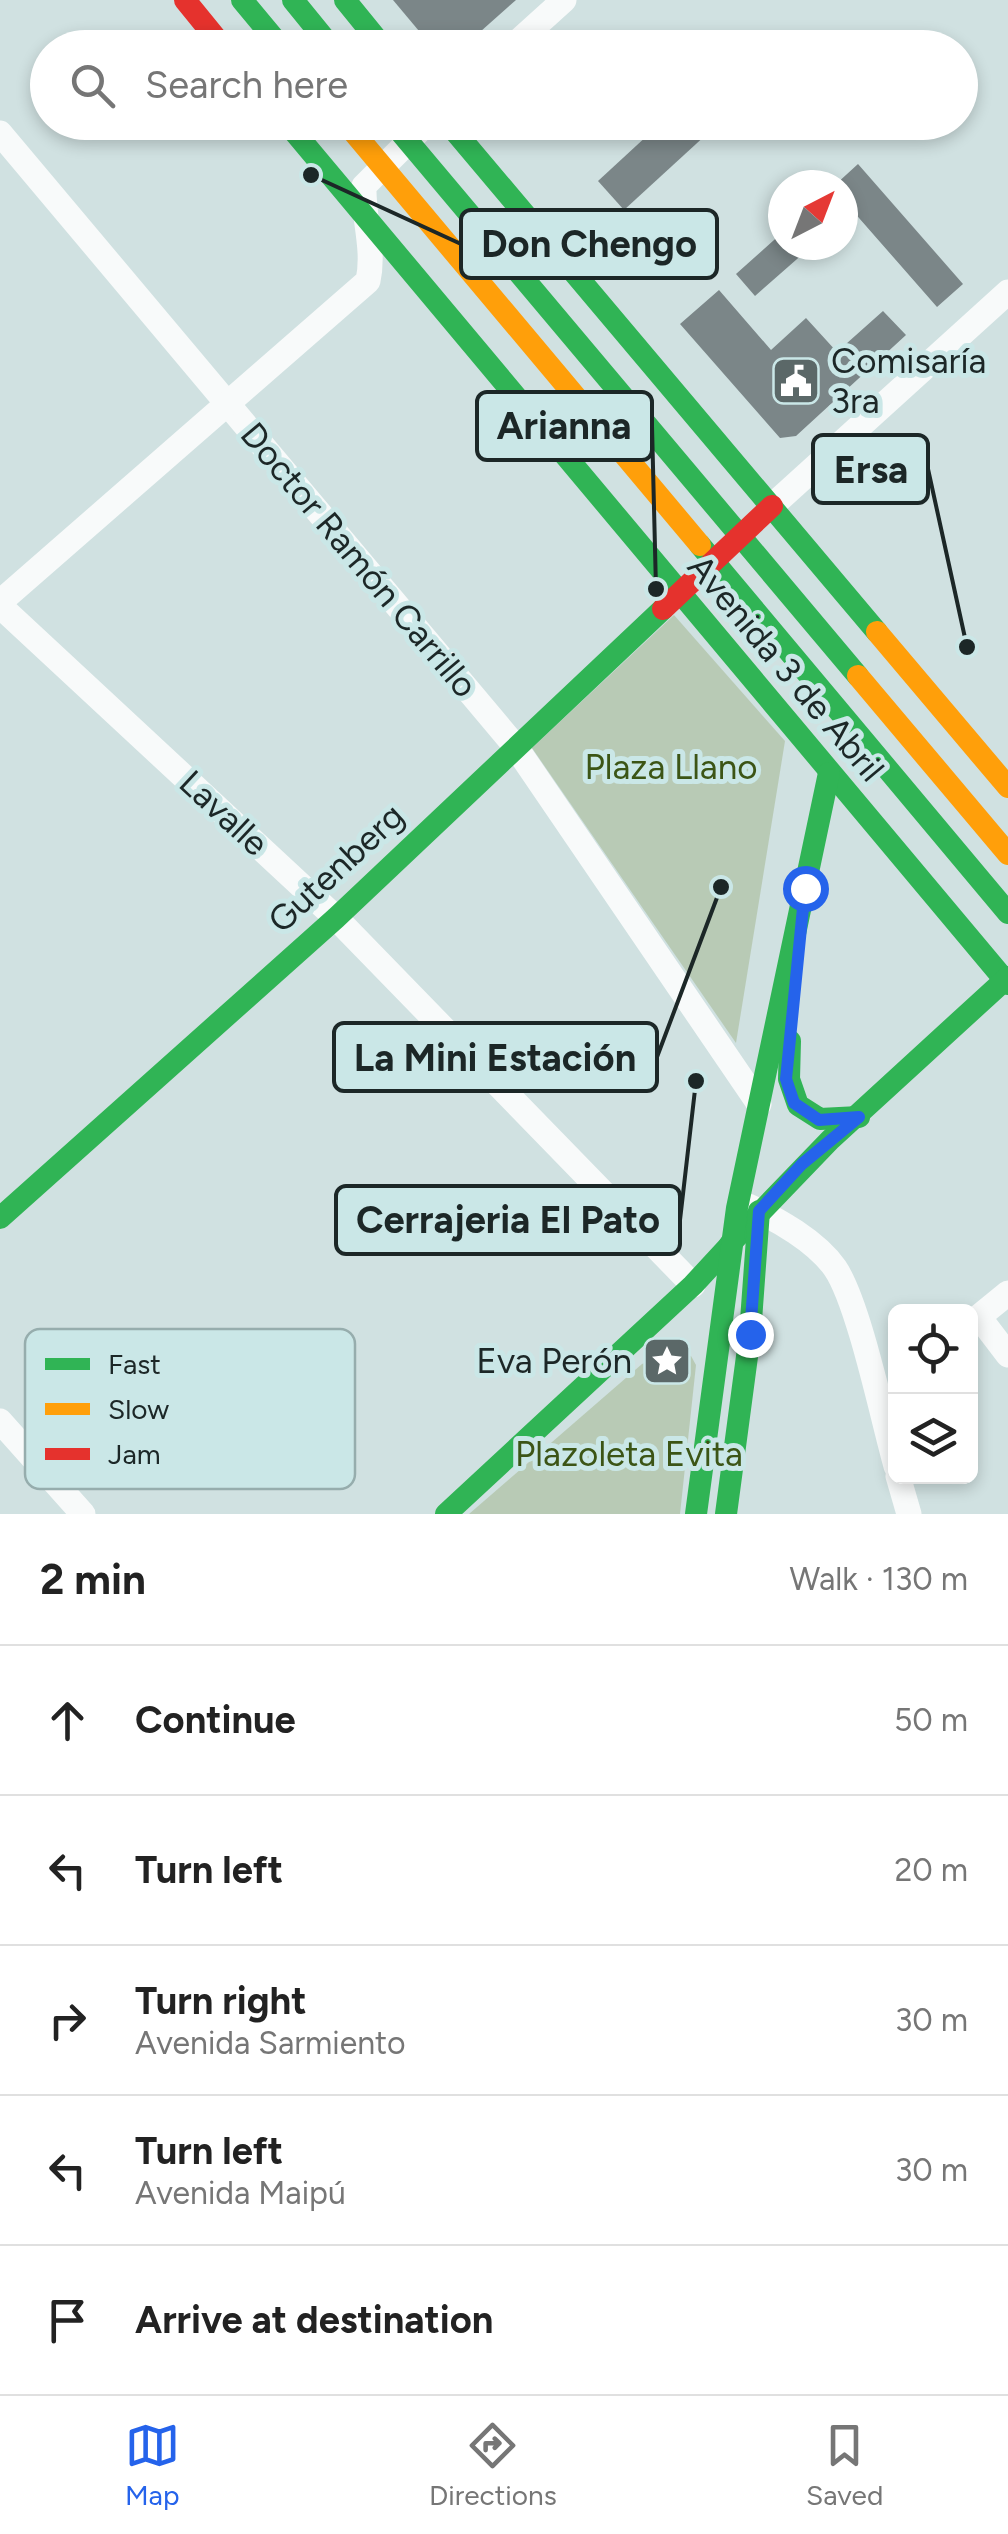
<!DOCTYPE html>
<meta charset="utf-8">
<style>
:root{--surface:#fff;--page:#f6f6f6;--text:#222;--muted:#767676;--line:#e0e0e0;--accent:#2563eb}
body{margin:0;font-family:Figtree,sans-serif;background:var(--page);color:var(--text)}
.controls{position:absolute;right:30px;bottom:30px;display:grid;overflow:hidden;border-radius:15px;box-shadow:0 5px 15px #0003}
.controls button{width:90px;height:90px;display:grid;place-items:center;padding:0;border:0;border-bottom:2px solid var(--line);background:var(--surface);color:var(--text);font:50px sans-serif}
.compass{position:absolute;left:768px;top:170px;width:90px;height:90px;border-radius:50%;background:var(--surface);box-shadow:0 5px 15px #0003;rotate:42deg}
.stop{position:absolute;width:30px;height:30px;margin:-22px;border:8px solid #2563eb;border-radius:50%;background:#fff}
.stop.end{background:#2563eb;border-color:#fff;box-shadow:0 2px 10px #0008}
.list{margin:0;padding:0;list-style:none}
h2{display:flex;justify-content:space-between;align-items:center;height:130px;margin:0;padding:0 40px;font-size:42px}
h2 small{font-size:32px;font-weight:400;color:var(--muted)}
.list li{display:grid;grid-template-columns:65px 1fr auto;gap:30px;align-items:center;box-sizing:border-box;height:150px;padding:0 40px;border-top:2px solid var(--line)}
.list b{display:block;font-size:38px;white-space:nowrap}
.list p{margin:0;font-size:32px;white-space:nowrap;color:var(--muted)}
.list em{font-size:32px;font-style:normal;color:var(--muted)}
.icon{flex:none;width:55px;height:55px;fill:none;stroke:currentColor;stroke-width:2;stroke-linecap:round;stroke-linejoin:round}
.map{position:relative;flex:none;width:1008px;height:1514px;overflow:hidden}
.search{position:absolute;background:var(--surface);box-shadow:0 5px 15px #0003;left:30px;right:30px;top:30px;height:110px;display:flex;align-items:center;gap:25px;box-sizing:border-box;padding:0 35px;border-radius:55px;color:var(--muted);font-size:38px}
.sheet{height:880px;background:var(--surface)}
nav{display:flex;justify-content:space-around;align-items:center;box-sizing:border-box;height:140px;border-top:2px solid var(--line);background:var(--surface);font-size:28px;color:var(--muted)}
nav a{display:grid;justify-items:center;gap:5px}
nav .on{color:var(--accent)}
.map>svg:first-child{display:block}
</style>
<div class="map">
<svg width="1008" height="1514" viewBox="0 0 1008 1514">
<rect width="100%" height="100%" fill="#d0e1e1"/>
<g fill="#b8cab5">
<path d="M674 615 785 741 736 1043 532 748Z"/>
<path d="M671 1352 691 1356 696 1365 680 1514H469L642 1364Z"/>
</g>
<g fill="#7b8688">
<path d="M393 0H516L471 40 424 37Z"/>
<path d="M662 122H720L624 210 598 181Z"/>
<path d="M858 164 963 284 937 307 852 210 843 218V185H835Z"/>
<path d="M783 232V245H813L755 296 736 274Z"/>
<path d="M719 290 771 350 806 318 837 352 883 311 906 335 796 436 780 438 680 324Z"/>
</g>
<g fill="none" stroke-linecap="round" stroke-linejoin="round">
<g stroke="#f8fafa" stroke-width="25">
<path d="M511 48 564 0"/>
<path d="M0 133 515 746 759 1104"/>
<path d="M772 506 1008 292"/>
<path d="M0 602 368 281C375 248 363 219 364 186L428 122"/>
<path d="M0 606 336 918 693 1285"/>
<path d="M748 1206C777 1219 816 1241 835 1268 859 1303 883 1420 896 1466"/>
<path d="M979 1317 1008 1355"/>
<path d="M970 1324 1008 1293"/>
<path d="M0 1421 83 1514"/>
<path d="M898 1476 909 1514"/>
</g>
<g stroke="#30b455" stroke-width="22">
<path d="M242 0 282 48"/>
<path d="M293 0 332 48"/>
<path d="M345 0 384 48"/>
<path d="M286 122 1008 984"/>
<path d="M392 122 858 676"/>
<path d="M447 122 877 632"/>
<path d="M700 545 1008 913"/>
<path d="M790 1041 789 1079 798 1105 820 1119 859 1117"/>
<path d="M0 1218 336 918 663 609"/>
<path d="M730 1244 830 1140 1008 977"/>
<path d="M446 1514 693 1285 730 1245"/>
<path d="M696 1514 737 1208 829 773"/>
<path d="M726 1514 750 1334 759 1211"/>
</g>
<g stroke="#ff9f0a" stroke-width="22">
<path d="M345 122 700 545"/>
<path d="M877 632 1008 787"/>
<path d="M858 676 1008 854"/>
</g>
<g stroke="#e5322d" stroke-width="22">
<path d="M185 0 224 48"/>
<path d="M663 609 772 506"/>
</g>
</g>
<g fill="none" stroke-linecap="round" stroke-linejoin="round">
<path stroke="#2563eb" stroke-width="12" d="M750 1334 759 1211 802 1164 859 1117 819 1120 794 1103 786 1079 805 888"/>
</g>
<defs>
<g id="civic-square" transform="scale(2.5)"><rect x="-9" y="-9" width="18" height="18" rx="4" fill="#5b6868" stroke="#cae7e7"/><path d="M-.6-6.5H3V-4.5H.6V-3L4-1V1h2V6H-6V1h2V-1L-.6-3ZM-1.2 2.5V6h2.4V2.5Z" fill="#fff"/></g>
<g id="sight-square" transform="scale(2.5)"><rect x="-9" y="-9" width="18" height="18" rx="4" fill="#5b6868" stroke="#cae7e7"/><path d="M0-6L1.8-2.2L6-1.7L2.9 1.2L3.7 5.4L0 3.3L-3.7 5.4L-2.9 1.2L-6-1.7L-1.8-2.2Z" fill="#fff"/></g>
</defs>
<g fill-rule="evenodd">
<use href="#civic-square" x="796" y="381"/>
<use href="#sight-square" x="667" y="1361"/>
</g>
<g text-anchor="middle" stroke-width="10" stroke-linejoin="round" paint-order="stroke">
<g font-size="35" fill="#1c2727" stroke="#cae7e7" text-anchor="start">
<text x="831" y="373">Comisaría<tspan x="831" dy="40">3ra</tspan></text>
<text x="632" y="1373" text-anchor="end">Eva Perón</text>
</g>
<g font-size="35" fill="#1c2727" stroke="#cae7e7">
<text transform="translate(359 560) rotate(50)" y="12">Doctor Ramón Carrillo</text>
<text transform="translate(786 668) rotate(50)" y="12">Avenida 3 de Abril</text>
<text transform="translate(224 813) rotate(43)" y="12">Lavalle</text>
<text transform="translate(336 868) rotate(-43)" y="12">Gutenberg</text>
</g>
<g font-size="35" fill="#3c5516" stroke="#cae7e7">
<text x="671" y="779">Plaza Llano</text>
<text x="629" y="1466">Plazoleta Evita</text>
</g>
</g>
<rect x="25" y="1329" width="330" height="160" rx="15" fill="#cae7e7" stroke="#96adad" stroke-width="2.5"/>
<rect x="45" y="1358" width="45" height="12" fill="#30b455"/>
<rect x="45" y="1403" width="45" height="12" fill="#ff9f0a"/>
<rect x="45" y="1448" width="45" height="12" fill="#e5322d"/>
<g font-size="28" fill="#1c2727">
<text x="108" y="1374">Fast</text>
<text x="108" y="1419">Slow</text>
<text x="108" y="1464">Jam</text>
</g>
<path fill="none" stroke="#1c2727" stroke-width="4" d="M311 175L461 244M656 589L652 426M967 647L928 469M721 887L657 1057M696 1081L680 1220"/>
<g fill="#1c2727" stroke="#cae7e7" stroke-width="4">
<circle cx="311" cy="175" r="10"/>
<circle cx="656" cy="589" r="10"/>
<circle cx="967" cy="647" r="10"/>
<circle cx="721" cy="887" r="10"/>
<circle cx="696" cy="1081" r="10"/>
</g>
<g fill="#cae7e7" stroke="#1c2727" stroke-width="4">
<rect x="461" y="210" width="256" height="68" rx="10"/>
<rect x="477" y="392" width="175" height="68" rx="10"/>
<rect x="813" y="435" width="115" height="68" rx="10"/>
<rect x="334" y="1023" width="323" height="68" rx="10"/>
<rect x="336" y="1186" width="344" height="68" rx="10"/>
</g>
<g font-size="38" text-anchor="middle" font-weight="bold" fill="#1c2727">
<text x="589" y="257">Don Chengo</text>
<text x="564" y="439">Arianna</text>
<text x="871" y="483">Ersa</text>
<text x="495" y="1071">La Mini Estación</text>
<text x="508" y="1233">Cerrajeria El Pato</text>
</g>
</svg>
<div class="controls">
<button><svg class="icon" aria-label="locate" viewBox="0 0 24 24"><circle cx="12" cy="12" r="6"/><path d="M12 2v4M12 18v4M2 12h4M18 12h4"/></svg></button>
<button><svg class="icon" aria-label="layers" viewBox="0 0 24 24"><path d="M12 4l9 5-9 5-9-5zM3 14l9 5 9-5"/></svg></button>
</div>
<svg class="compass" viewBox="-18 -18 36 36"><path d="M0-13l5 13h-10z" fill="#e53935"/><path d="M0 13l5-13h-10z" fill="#767676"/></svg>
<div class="stop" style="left:805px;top:888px"></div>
<div class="stop end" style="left:750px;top:1334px"></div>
<div class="search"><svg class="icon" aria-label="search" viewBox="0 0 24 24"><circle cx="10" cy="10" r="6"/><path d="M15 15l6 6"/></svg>Search here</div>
</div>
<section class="sheet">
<h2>2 min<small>Walk · 130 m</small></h2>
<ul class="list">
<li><svg class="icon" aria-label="ahead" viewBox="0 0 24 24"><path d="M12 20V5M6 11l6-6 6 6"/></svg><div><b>Continue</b></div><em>50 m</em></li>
<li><svg class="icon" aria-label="left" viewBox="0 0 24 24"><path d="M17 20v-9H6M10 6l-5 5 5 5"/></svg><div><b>Turn left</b></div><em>20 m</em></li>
<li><svg class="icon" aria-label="right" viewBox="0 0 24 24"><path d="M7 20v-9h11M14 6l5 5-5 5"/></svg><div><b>Turn right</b><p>Avenida Sarmiento</p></div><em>30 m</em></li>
<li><svg class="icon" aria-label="left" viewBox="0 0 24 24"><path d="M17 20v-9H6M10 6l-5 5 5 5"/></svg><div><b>Turn left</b><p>Avenida Maipú</p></div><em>30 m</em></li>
<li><svg class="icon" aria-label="arrive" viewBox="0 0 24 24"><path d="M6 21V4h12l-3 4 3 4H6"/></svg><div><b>Arrive at destination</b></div></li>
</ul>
</section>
<nav>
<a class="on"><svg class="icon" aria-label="map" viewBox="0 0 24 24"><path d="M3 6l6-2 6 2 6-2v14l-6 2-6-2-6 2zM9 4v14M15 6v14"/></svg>Map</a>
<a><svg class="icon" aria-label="directions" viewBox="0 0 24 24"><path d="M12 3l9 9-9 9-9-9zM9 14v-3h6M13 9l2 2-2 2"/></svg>Directions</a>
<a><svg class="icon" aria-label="saved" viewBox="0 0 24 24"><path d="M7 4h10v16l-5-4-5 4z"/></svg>Saved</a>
</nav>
